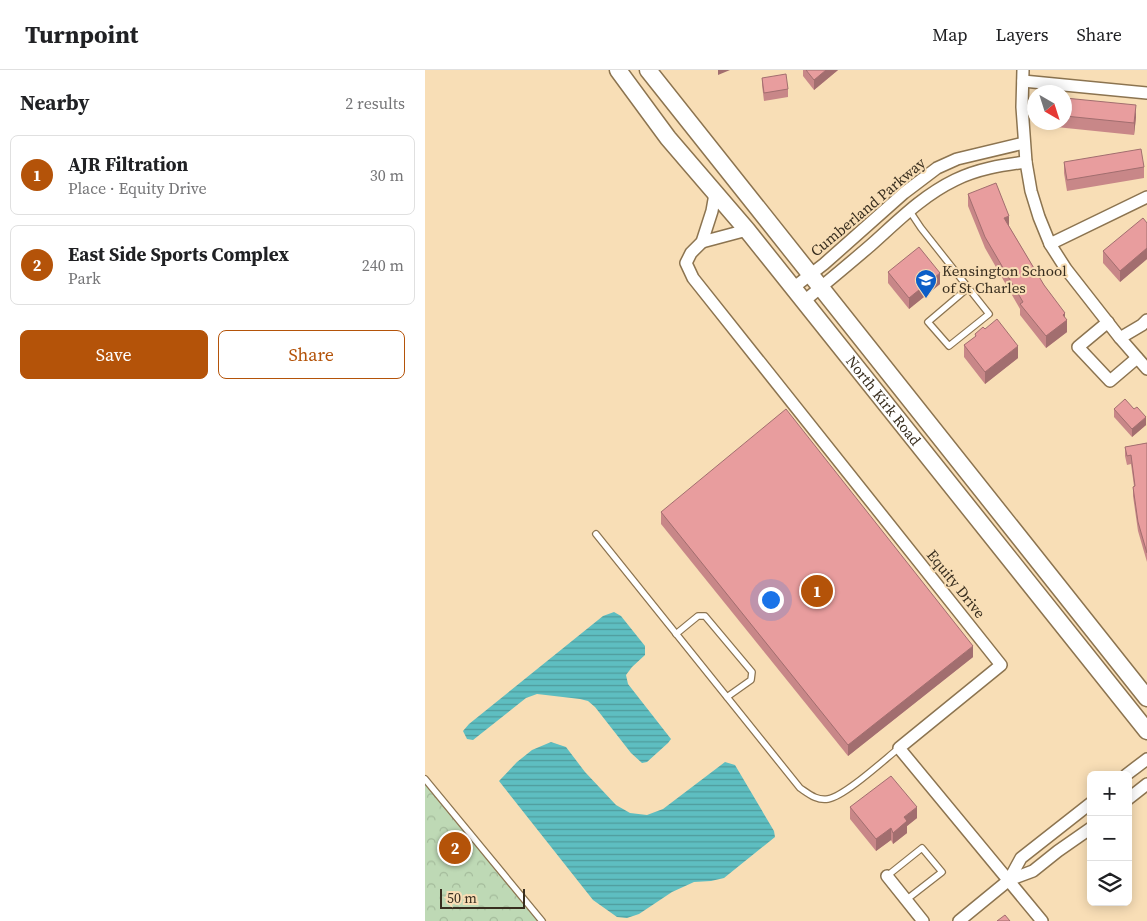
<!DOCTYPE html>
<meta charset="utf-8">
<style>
:root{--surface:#fff;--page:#f2f2f2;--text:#202124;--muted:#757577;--line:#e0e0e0;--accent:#b45309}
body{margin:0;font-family:"Source Serif 4",serif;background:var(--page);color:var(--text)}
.controls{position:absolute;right:15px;bottom:15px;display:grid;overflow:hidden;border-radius:8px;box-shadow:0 2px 12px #0003}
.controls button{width:45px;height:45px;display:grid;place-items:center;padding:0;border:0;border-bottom:1px solid var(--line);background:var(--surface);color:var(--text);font:25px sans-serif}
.compass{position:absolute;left:602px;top:15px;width:45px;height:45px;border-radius:50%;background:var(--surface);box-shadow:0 2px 12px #0003;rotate:141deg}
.scale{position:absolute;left:15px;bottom:12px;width:85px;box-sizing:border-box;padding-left:5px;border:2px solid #382e1f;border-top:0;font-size:14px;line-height:18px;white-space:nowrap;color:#382e1f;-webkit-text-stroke:4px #f8deb6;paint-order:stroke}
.you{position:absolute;left:345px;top:529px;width:18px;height:18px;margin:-12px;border:4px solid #fff;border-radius:50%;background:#1a73e8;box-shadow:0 0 0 8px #1a73e833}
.badge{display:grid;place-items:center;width:32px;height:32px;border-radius:50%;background:var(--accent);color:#fff;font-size:16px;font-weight:700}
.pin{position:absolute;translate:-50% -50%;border:2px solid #fff;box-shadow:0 1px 5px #0006}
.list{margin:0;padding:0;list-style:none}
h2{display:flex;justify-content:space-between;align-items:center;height:65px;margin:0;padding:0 20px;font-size:21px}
h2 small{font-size:16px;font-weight:400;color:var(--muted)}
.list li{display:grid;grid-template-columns:32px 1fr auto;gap:15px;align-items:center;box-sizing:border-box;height:80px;margin:0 10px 10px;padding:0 10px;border:1px solid var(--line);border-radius:8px}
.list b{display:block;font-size:19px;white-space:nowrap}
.list p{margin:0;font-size:16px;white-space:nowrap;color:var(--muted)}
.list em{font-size:16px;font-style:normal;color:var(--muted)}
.actions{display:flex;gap:10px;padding:15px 20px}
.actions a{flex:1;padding:11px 0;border:1px solid var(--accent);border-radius:8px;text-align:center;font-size:18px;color:var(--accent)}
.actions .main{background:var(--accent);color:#fff}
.icon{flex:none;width:28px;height:28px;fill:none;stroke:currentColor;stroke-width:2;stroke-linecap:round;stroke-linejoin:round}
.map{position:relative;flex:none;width:722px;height:851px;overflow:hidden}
header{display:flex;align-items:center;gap:30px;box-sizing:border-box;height:70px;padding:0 25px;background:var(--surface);border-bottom:1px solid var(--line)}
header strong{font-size:24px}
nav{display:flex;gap:28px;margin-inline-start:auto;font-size:18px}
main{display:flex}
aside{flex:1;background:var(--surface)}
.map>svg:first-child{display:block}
</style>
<header>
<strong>Turnpoint</strong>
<nav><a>Map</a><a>Layers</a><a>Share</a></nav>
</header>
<main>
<aside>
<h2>Nearby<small>2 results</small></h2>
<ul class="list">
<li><span class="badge">1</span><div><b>AJR Filtration</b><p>Place · Equity Drive</p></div><em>30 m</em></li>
<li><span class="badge">2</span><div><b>East Side Sports Complex</b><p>Park</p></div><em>240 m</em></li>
</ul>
<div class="actions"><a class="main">Save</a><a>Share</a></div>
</aside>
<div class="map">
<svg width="722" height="851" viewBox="0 0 722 851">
<defs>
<pattern id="forest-crowns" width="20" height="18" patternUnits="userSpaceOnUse" patternTransform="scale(1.25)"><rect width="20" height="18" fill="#bed9b5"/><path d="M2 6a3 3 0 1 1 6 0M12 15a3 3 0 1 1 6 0" fill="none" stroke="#a4bb9b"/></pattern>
<pattern id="water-rules" width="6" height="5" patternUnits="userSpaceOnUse" patternTransform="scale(1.25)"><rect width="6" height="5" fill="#5ebec1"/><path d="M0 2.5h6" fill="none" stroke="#4f9b9c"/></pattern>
</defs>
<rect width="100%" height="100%" fill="#f8deb6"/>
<path fill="url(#forest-crowns)" d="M0 705 120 851H0Z"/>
<g fill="url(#water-rules)">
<path d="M189 542 196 546 220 576V585L207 597 201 605 203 614 246 669 243 673 222 692 217 693 206 683 170 637 163 631 155 629 112 624 101 628 48 670 42 669 38 661 44 654 178 546Z"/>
<path d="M126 672 141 677 160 702 191 735 205 743 222 745 238 739 300 692 310 695 349 761 350 767 299 808 286 811 269 812 247 822 214 844 202 848 192 847 168 830 74 711 92 692 107 680Z"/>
</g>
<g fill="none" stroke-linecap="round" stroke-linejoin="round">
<g stroke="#8c7450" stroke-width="8">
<g id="service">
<path d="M484 140 496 158 564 244 524 276 503 252 543 218"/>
<path d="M171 464 375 718C384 724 392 731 403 729 420 726 459 690 474 678"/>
<path d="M251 564 273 546H280L327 602 326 610 302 627"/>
<path d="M0 709 117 851"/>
<path d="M462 806 497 778 517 802 481 830"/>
</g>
</g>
<g stroke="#8c7450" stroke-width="14">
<g id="minor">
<path d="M598 0 597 37 601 92 606 121 614 147 625 174 641 199 695 268 722 299"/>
<path d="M598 11 722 23"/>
<path d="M290 124 287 141 277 172 266 183 261 193 268 208 576 595 474 678 617 851"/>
<path d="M277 172 322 160"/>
<path d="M625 174 722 127"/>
<path d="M368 218 399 194 479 123 512 98 532 89 599 73"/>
<path d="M378 232C401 213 424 194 446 175 473 151 497 126 530 110 552 99 577 95 601 92"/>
<path d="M683 252 653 277 685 311 712 288"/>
<path d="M695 268 717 255 722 250"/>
<path d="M701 705 722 689"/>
<path d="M703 729 722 714"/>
<path d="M462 806 498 851"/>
<path d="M584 810 596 788 666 733"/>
<path d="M534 851 584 810 608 801 633 781 666 758"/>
</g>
</g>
<g stroke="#8c7450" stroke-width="19">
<g id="secondary">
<path id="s1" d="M193 0 243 68 322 160 722 661"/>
<path d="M223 0 722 628"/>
</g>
</g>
<use href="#service" stroke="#fff" stroke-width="5.5"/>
<use href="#minor" stroke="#fff" stroke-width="11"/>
<use href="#secondary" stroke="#fff" stroke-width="16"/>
</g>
<g fill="#c88788">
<path d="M378 0H413L389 20 378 6Z"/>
<path d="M337 8 363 19V27L339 31 337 15Z"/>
<path d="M640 28 711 47 709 65 631 57V52H640Z"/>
<path d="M639 92 719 97V108L642 121 639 103Z"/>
<path d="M543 124 584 156 619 215 640 249 642 262 621 278 595 245V239L560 178 543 136Z"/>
<path d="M722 153V189L695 212 678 193V181Z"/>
<path d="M463 202 515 214 484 239 463 213Z"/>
<path d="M560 259 593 288 560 314 539 287V275L550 267V264Z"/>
<path d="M689 339 721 355 707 367 689 347Z"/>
<path d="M722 373V492L713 461 708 426V417L709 416 706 394 702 395 700 386V377Z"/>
<path d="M236 442 548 587 423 686 236 454Z"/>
<path d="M425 737 492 748 482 756V763L468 774 466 770 451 781 425 749Z"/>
</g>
<g fill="#a26e6f">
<path d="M293 0H305L293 5Z"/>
<path d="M401 0H413L389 20V10Z"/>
<path d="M711 35V47L709 65V53Z"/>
<path d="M584 146V158L579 148Z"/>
<path d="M722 178V189L695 212V201Z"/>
<path d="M515 203V214L484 239V228Z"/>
<path d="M640 243V251L642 250V262L621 278V266L638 245Z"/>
<path d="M593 276V288L560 314V302Z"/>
<path d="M721 347V355L707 367V359Z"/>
<path d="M548 576V587L423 686V675Z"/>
<path d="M492 737V748L482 756V763L468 774V763L479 747Z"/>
<path d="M466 758V770L451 781V769Z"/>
</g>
<g fill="#e89d9e" stroke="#a26e6f">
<path d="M381 0H401L389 10Z"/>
<path d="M361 4 363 19 339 23 337 8Z"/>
<path d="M640 28 711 35 709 53 640 46Z"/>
<path d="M716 79 719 97 642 110 639 92Z"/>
<path d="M571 113 584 146 579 148 619 215 640 243 638 245 642 250 621 266 595 234 598 232 560 167 543 124Z"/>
<path d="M718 148 722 153V178L695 201 678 181Z"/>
<path d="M494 177 515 203 484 228 463 202Z"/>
<path d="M572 249 593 276 560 302 539 275 551 266 550 264 558 257 560 259Z"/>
<path d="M700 329 709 339 712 337 721 347 707 359 689 339Z"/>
<path d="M361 339 548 576 423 675 236 442Z"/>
<path d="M722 373V483L713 452 708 417 710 416 706 385 702 386 700 377Z"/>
<path d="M466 706 492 737 479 747 482 751 468 763 466 758 451 769 425 737Z"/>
<path d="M580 845 585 851H572Z"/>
</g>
<defs>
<g id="school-pin" transform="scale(1.125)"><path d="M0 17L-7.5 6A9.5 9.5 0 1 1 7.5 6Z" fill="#0c5ec8" stroke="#f8deb6"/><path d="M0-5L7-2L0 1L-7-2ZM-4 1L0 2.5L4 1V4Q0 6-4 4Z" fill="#fff"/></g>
</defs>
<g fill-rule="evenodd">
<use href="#school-pin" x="501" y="210"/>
</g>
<g text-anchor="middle" stroke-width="4" stroke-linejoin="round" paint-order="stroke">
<g font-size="15" fill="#382e1f" stroke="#f8deb6">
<text transform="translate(443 137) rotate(-40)" y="5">Cumberland Parkway</text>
<text dy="5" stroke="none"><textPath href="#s1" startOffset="424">North Kirk Road</textPath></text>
<text transform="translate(531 514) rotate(51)" y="5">Equity Drive</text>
</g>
<g font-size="15" fill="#382e1f" stroke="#f8deb6" text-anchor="start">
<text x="517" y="206">Kensington School<tspan x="517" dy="17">of St Charles</tspan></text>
</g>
</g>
</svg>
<div class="controls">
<button>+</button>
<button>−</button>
<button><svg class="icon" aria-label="layers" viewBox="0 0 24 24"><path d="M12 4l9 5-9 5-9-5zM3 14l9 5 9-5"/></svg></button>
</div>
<svg class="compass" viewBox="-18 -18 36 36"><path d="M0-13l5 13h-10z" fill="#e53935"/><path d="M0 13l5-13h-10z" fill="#757577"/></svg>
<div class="scale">50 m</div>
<div class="you"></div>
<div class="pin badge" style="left:392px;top:521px">1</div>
<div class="pin badge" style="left:30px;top:778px">2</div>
</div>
</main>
